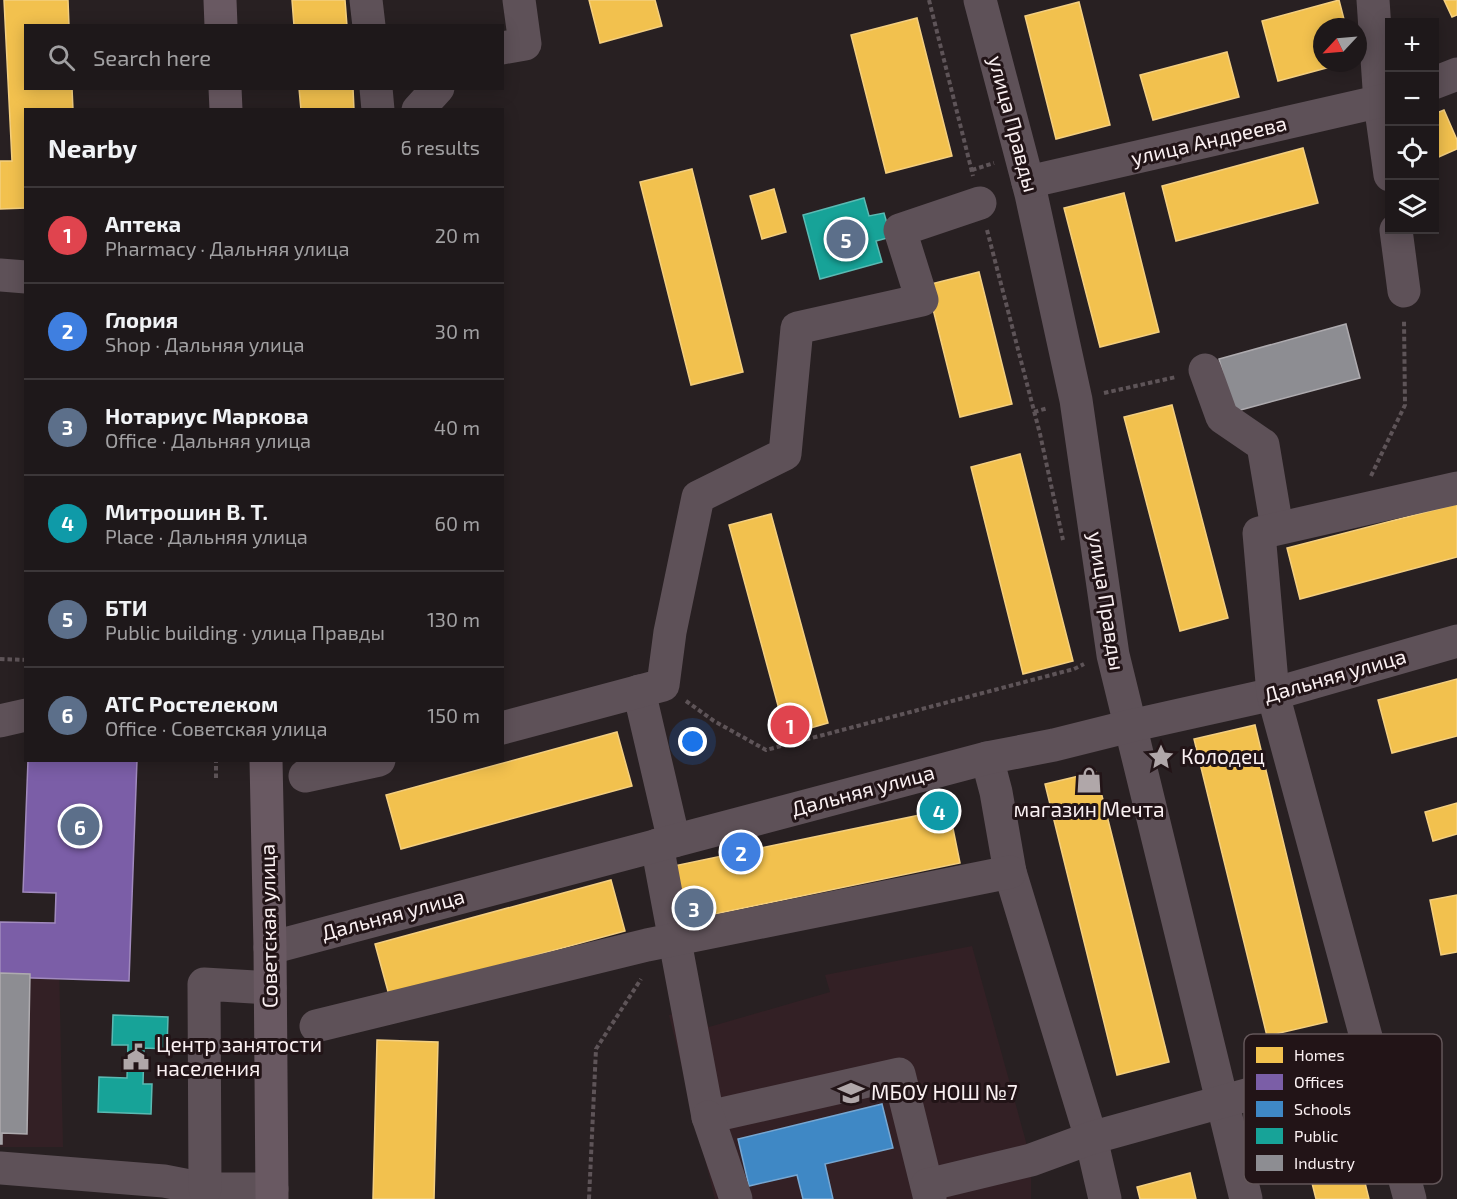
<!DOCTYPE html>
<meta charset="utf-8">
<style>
:root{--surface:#1e181a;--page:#2b2527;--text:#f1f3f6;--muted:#a1a0a2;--line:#3c3739;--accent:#1a73e8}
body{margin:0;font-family:"Exo 2",sans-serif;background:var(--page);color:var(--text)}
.controls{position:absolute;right:18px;top:18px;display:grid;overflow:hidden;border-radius:0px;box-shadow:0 3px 15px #0003}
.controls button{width:54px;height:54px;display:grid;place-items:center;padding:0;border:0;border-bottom:2px solid var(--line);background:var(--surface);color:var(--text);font:30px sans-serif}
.compass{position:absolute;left:1313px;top:18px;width:54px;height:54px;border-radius:50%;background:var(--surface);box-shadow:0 3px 15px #0003;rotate:244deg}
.you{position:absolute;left:693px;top:742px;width:21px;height:21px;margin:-15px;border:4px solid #fff;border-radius:50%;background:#1a73e8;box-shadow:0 0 0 9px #1a73e833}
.badge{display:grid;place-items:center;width:39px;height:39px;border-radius:50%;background:var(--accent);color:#fff;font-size:20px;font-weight:700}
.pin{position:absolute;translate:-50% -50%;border:3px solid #fff;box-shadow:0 2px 6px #0006}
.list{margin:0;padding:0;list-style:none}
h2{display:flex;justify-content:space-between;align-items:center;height:78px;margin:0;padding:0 24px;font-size:26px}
h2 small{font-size:20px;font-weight:400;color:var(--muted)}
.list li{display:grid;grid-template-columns:39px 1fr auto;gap:18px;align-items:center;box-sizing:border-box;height:96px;padding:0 24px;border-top:2px solid var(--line)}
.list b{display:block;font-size:22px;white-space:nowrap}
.list p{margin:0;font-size:20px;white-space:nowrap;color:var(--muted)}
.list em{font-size:20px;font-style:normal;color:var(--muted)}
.icon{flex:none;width:33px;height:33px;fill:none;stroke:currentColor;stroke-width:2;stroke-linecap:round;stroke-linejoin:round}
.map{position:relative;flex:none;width:1457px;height:1199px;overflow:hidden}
.search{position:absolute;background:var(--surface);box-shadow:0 3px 15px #0003;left:24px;top:24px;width:480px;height:66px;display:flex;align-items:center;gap:15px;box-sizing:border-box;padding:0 21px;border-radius:0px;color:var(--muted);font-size:22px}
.panel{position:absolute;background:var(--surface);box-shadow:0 3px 15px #0003;left:24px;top:108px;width:480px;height:654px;border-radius:0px}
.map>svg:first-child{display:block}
</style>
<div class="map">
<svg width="1457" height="1199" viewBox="0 0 1457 1199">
<rect width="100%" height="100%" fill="#282022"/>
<g fill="#332025">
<path d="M972 946 1031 1160V1199H715L669 1015 698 1006 709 1027 830 992 825 975Z"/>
<path d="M0 964H59L63 1147H0Z"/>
</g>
<g fill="#f2c14e" stroke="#f4cf7f" stroke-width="1.5">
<path d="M4 0H68L69 26H26V88H72L73 110H26V208L0 209V161H12Z"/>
<path d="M292 0H345L347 26H294Z"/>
<path d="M589 0H655L662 26 600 43Z"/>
<path d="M1339 0 1346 27H1322V63H1345L1278 81 1262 21Z"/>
<path d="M1444 0H1457V15L1452 17Z"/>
<path d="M1079 2 1110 125 1056 139 1025 16Z"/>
<path d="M917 18 952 156 886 173 851 35Z"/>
<path d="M1227 52 1239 97 1153 120 1140 75Z"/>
<path d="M299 88H353L354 110H301Z"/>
<path d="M1444 110 1457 140V149L1434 159V114Z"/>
<path d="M1303 148 1318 203 1176 241 1162 186Z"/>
<path d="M692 169 743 372 691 385 640 182Z"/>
<path d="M774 189 786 232 762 239 750 196Z"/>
<path d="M1124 193 1159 332 1100 347 1064 208Z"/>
<path d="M979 272 1012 404 960 417 927 285Z"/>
<path d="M1172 405 1228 618 1180 631 1124 417Z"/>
<path d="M1020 454 1073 661 1023 674 971 467Z"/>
<path d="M1457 504V557L1300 599 1287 548Z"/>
<path d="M771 514 828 723 786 735 729 525Z"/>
<path d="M1457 679V736L1392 753 1378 700Z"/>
<path d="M1255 725 1327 1022 1267 1036 1194 739Z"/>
<path d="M617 732 632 786 401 849 386 795Z"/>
<path d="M1096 772 1169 1062 1117 1075 1045 784Z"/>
<path d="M1457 803V834L1433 841 1425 812Z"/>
<path d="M949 809 960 863 696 918 692 899 676 903 669 867Z"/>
<path d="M611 880 625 931 389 995 375 944Z"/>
<path d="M1457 895V952L1441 955 1430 900Z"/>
<path d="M377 1040 438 1042 434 1199H373Z"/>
<path d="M1350 1122 1369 1199H1316L1300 1135Z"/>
<path d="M1190 1173 1196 1199H1140L1137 1187Z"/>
</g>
<path fill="#7b5ea7" stroke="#a18abe" stroke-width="1.5" d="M28 760H137L129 981 0 977V922L55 923 56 893 23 892Z"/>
<path fill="#3f88c5" stroke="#77a7d2" stroke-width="1.5" d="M882 1104 893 1148 825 1164 833 1199H803L797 1175 749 1186 738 1139Z"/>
<g fill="#17a398" stroke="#5bbab3" stroke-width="1.5">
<path d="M864 198 869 216 884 213 891 237 876 241 882 262 820 279 803 215Z"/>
<path d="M113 1015 168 1017 167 1049 144 1048 143 1084H152L151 1114 98 1112 99 1077 127 1078 128 1045H112Z"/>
</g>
<g fill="#8d8d92" stroke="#aeabaf" stroke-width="1.5">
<path d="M1346 324 1360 378 1233 412 1219 359Z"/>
<path d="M0 973 30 974 27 1134 2 1133V1144H0Z"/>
</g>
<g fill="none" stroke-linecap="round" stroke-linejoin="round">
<g stroke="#5e5458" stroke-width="4" stroke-dasharray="4.5 3" stroke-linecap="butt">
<path d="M929 0 973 176"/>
<path d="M972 170 994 163"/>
<path d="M987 230 1040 434 1063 540"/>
<path d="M1104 393 1176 377"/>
<path d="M1034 412 1048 408"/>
<path d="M1371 476 1405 405 1404 320"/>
<path d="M0 659 26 660"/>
<path d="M686 701 714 721 766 750 1074 669 1084 664"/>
<path d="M216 778V760"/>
<path d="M589 1199 596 1049 641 979"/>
</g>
<g stroke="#5e5158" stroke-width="33">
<path d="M366 0 369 26"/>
<path d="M980 0 1031 194 1076 400 1113 655 1246 1199"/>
<path d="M1373 0 1380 103 1390 175"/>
<path d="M502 48 525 44 519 0"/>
<path d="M1434 83 1457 74"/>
<path d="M376 88 378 110"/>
<path d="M418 110 438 88"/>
<path d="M1028 182 1390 99"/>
<path d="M1396 230 1404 291"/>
<path d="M0 275 26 277"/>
<path d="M1205 370 1222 417 1263 445 1277 528"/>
<path d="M639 691 674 841"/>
<path d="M0 721 26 715"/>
<path d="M502 728 663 685 670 632 698 497 785 454 797 328 922 300 900 230 980 203"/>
<path d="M987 758 996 792 1010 872 1091 1138 1105 1199"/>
<path d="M305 776 379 760"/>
<path d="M657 845 708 1117 899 1074 930 1199"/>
<path d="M270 948 987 758 1054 745 1130 726 1273 694 1457 641"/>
<path d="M316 1026 647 945 1010 872"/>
<path d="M708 1117 736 1199"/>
<path d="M0 1168 164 1181 205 1189H272"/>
<path d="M927 1185 1031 1160 1091 1138 1372 1060"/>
<path d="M205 1189 204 984 270 988"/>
<path d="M1410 1199 1273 694 1259 533 1457 488"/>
</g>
<g stroke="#695962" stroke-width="33">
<path d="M220 0 221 26"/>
<path d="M225 88 226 110"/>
<path d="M266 760 270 948 272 1199"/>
</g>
</g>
<defs>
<g id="sight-bare" transform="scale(2.07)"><path d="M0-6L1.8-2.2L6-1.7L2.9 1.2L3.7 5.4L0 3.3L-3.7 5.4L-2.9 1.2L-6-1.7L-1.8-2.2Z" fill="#b0a7a9" stroke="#221417" stroke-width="2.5" paint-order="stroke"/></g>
<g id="shop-bare" transform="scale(2.07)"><path d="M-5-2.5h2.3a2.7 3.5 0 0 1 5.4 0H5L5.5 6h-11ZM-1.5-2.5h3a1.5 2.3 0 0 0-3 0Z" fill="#b0a7a9" stroke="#221417" stroke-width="2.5" paint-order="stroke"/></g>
<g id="civic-bare" transform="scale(2.07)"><path d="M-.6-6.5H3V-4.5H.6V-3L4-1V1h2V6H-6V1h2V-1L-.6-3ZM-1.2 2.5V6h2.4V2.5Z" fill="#b0a7a9" stroke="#221417" stroke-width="2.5" paint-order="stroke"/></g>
<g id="school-bare" transform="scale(2.07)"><path d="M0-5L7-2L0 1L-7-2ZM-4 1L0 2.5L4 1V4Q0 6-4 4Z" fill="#b0a7a9" stroke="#221417" stroke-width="2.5" paint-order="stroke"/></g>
</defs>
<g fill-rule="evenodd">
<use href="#sight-bare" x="1161" y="757"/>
<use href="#shop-bare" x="1089" y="780"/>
<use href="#civic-bare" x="136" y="1057"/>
<use href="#school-bare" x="851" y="1093"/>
</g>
<g text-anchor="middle" stroke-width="6" stroke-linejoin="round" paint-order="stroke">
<g font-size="21" fill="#faf0f2" stroke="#221417">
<text transform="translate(1013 124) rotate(75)" y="7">улица Правды</text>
<text transform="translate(1209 141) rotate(-13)" y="7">улица Андреева</text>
<text transform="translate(1106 601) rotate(81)" y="7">улица Правды</text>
<text transform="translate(1335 676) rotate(-16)" y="7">Дальняя улица</text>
<text transform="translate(863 791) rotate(-15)" y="7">Дальняя улица</text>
<text transform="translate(393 915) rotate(-15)" y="7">Дальняя улица</text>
<text transform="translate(269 926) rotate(-91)" y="7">Советская улица</text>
</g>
<g font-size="21" fill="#faf0f2" stroke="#221417" text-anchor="start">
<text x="1181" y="764">Колодец</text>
<text x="1089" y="817" text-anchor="middle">магазин Мечта</text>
<text x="156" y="1052">Центр занятости<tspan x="156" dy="24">населения</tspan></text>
<text x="871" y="1100">МБОУ НОШ №7</text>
</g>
</g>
<rect x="1244" y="1034" width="198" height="150" rx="9" fill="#221417" stroke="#635659" stroke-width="1.5"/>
<rect x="1256" y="1047" width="27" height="16" fill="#f2c14e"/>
<rect x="1256" y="1074" width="27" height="16" fill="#7b5ea7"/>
<rect x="1256" y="1101" width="27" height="16" fill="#3f88c5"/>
<rect x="1256" y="1128" width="27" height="16" fill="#17a398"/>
<rect x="1256" y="1155" width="27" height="16" fill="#8d8d92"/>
<g font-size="16" fill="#faf0f2">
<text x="1294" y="1061">Homes</text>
<text x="1294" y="1088">Offices</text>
<text x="1294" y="1115">Schools</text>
<text x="1294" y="1142">Public</text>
<text x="1294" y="1169">Industry</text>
</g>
</svg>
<div class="controls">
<button>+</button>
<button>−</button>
<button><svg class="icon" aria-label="locate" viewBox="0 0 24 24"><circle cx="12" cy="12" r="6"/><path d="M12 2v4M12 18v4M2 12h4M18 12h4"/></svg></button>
<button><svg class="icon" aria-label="layers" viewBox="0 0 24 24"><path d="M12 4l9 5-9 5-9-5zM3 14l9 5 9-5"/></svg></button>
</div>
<svg class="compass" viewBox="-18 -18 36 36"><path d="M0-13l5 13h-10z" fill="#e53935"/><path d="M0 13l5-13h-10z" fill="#a1a0a2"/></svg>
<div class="you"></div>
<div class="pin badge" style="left:790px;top:725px;background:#e0444e">1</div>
<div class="pin badge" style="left:741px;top:852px;background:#3f7fe0">2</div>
<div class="pin badge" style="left:694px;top:908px;background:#5c6f8a">3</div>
<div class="pin badge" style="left:939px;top:811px;background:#0f9aa8">4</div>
<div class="pin badge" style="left:846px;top:239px;background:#5c6f8a">5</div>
<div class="pin badge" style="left:80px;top:826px;background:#5c6f8a">6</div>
<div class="search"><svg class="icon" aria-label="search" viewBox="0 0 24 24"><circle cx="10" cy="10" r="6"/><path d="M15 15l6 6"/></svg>Search here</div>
<section class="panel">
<h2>Nearby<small>6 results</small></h2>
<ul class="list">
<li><span class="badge" style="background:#e0444e">1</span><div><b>Аптека</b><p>Pharmacy · Дальняя улица</p></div><em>20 m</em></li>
<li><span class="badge" style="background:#3f7fe0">2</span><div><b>Глория</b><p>Shop · Дальняя улица</p></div><em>30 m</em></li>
<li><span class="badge" style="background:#5c6f8a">3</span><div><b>Нотариус Маркова</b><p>Office · Дальняя улица</p></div><em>40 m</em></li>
<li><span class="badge" style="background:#0f9aa8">4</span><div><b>Митрошин В. Т.</b><p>Place · Дальняя улица</p></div><em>60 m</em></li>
<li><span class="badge" style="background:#5c6f8a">5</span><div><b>БТИ</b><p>Public building · улица Правды</p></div><em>130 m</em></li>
<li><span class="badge" style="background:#5c6f8a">6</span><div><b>АТС Ростелеком</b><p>Office · Советская улица</p></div><em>150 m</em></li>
</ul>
</section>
</div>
